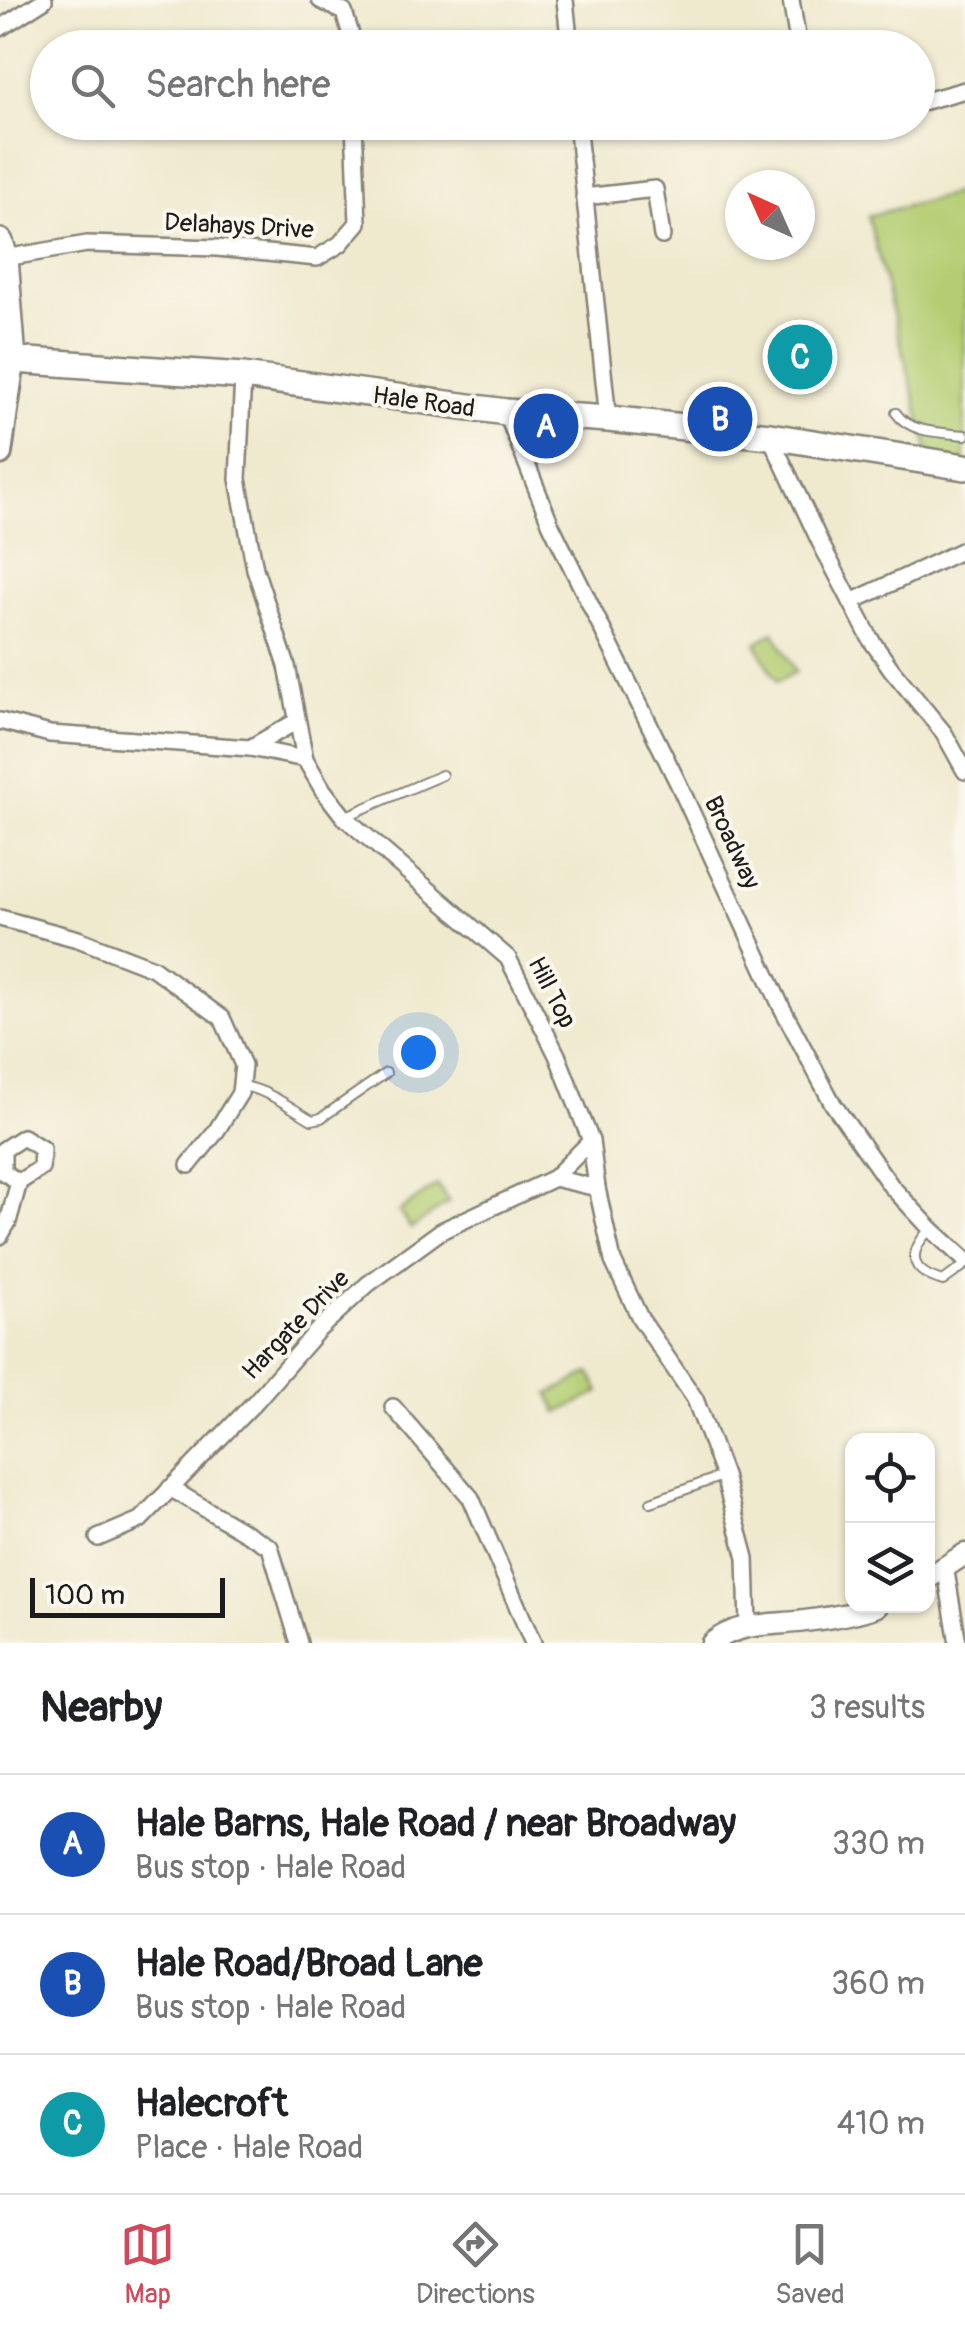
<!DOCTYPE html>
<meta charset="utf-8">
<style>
:root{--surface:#fff;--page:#f2f2f2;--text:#202124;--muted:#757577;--line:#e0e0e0;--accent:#d1495b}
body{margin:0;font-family:Pangolin,sans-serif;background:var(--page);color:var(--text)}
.controls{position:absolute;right:30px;bottom:30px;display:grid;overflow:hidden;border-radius:20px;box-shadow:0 2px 8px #0004}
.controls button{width:90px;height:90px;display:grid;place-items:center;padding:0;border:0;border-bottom:2px solid var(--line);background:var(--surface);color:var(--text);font:50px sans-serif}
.compass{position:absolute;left:725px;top:170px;width:90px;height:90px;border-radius:50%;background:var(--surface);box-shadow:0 2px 8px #0004;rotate:315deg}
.scale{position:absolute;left:30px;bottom:25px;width:195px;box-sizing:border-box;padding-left:10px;border:5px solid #1c1c1c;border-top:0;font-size:28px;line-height:35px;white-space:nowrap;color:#1c1c1c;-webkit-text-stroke:8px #fbf7ec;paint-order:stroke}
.you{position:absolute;left:418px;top:1052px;width:35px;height:35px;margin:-25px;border:8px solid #fff;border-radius:50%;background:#1a73e8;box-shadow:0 0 0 15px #1a73e833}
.badge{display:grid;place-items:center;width:65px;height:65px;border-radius:50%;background:var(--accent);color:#fff;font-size:32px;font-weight:700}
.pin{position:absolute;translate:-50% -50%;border:5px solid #fff;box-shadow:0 2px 10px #0006}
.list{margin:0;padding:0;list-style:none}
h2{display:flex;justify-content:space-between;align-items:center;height:130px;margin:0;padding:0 40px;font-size:42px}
h2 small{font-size:32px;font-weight:400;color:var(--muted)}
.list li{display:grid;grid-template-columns:65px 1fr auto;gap:30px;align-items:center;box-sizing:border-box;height:140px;padding:0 40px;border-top:2px solid var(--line)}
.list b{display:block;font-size:38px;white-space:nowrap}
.list p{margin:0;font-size:32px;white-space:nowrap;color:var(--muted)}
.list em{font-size:32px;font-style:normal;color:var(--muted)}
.icon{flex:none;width:55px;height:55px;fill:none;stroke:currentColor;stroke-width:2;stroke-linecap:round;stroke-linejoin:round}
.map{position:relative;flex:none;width:965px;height:1643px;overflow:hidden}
.search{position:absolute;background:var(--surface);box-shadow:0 2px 8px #0004;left:30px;right:30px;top:30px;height:110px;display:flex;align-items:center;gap:25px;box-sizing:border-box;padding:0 35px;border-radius:55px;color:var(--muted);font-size:38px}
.sheet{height:550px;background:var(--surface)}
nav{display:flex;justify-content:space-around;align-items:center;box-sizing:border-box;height:140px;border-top:2px solid var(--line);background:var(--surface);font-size:28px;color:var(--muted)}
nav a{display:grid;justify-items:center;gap:5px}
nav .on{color:var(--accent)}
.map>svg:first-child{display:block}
</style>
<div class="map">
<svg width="965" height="1643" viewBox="0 0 965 1643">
<rect width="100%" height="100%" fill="#fbf7ec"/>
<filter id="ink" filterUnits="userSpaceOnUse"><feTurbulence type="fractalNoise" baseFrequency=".01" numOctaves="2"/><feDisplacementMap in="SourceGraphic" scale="20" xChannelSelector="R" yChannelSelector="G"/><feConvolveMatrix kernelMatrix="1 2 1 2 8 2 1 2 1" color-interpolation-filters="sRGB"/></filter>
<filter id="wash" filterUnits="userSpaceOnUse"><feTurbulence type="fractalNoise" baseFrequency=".0048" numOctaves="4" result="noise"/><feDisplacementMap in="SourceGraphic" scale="40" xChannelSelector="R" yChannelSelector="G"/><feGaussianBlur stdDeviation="2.25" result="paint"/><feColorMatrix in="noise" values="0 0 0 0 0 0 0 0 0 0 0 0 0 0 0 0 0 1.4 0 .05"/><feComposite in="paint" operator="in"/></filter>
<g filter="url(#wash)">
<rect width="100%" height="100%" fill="#efe9ce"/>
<g fill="#b4cd72" stroke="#687447" stroke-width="2.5">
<path d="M965 191V467L931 461 868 216Z"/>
<path d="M774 632 796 672 777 682 756 643Z"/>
<path d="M437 1185 449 1202 411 1229 399 1212Z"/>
<path d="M590 1373 600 1392 558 1413 549 1394Z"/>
</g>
<g id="blocks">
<path fill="#e8a178" d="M816 335 827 361 784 379 773 352Z"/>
</g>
</g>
<g filter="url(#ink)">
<use href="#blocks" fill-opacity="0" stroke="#868275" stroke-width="2.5"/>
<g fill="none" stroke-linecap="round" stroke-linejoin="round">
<g stroke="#868275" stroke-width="12">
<g id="service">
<path d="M896 413C911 434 941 432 965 435"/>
<path d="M344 817 442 775"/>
<path d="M240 1085C272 1092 286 1105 312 1120L321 1118 386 1073"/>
<path d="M930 1229C908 1253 908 1271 943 1281L965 1265"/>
<path d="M651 1502 722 1476"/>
</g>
</g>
<g stroke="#868275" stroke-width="20">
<g id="minor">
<path d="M320 0 344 12 351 35V48"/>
<path d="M565 0 570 48"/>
<path d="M791 0 799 48"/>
<path d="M0 28 44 0"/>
<path d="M918 103 965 90"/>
<path d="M577 122 608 419"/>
<path d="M584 197 655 189 662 236"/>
<path d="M5 258 87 244 217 248 317 258 340 244 358 223 354 122"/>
<path d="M243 376 238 479 255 569 287 666 305 759 323 790 344 817 508 958 557 1055 591 1141 597 1188 613 1261 640 1318 695 1399 724 1476 746 1558 748 1626"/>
<path d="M506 412 551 525 679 785 781 1006 833 1104 891 1186 931 1229 965 1260"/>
<path d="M770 436 820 542 871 640 892 670 944 733 965 771"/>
<path d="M851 602 965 549"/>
<path d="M0 721 50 734 250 748 297 721"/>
<path d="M250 748 305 759"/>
<path d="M0 918 78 939 153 968 222 1018 243 1065 240 1093 215 1133 189 1165"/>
<path d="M554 1178 597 1188"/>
<path d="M0 1236 8 1222 19 1182 41 1168 42 1149 23 1137 3 1150V1172L19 1182"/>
<path d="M393 1407 471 1498 533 1643"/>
<path d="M170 1488 270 1547 299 1643"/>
<path d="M98 1538 140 1520 256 1401 317 1331 368 1284 441 1231 554 1178 591 1141"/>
<path d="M945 1566 958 1643"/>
</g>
</g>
<g stroke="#868275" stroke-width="25">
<g id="tertiary">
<path d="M928 1578 965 1554"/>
<path d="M712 1643C740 1621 771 1626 805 1621 829 1618 855 1614 877 1606"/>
</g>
</g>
<g stroke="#868275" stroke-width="28">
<path id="secondary" d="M0 453 13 360"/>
</g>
<g stroke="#868275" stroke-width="30">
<g id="primary">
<path d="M0 242 5 258 13 360"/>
<path d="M0 359 243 376 506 412 608 419 770 436 965 467"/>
</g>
</g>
<use href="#service" stroke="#fff" stroke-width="8"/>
<use href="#minor" stroke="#fff" stroke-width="15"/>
<use href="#tertiary" stroke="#fff" stroke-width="20"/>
<use href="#secondary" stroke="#fff" stroke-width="22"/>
<use href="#primary" stroke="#fff" stroke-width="25"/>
</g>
</g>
<g text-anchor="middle" stroke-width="8" stroke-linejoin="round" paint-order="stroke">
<g font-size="25" fill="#1c1c1c" stroke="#fbf7ec">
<text transform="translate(239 225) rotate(3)" y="9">Delahays Drive</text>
<text transform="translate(424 401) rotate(8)" y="9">Hale Road</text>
<text transform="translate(733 842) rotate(65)" y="9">Broadway</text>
<text transform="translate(553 992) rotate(63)" y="9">Hill Top</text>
<text transform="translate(295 1324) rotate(-46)" y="9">Hargate Drive</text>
</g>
</g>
</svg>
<div class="controls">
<button><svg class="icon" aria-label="locate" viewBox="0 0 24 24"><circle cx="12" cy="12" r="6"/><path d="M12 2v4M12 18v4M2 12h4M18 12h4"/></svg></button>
<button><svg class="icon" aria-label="layers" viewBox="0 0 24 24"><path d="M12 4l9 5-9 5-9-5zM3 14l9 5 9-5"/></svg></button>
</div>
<svg class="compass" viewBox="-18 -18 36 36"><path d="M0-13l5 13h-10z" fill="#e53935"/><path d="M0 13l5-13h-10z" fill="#757577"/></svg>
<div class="scale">100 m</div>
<div class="you"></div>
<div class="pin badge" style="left:546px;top:426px;background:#1a4fb4">A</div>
<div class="pin badge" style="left:720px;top:419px;background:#1a4fb4">B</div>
<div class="pin badge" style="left:800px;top:357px;background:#0f9aa8">C</div>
<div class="search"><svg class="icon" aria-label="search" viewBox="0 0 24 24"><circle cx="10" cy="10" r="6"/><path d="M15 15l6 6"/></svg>Search here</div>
</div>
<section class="sheet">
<h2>Nearby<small>3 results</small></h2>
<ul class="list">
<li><span class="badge" style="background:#1a4fb4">A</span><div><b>Hale Barns, Hale Road / near Broadway</b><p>Bus stop · Hale Road</p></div><em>330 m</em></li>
<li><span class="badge" style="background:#1a4fb4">B</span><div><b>Hale Road/Broad Lane</b><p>Bus stop · Hale Road</p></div><em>360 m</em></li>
<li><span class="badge" style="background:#0f9aa8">C</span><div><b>Halecroft</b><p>Place · Hale Road</p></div><em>410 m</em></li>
</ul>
</section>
<nav>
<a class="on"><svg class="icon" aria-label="map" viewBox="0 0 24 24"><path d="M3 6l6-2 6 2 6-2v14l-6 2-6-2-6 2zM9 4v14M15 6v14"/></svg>Map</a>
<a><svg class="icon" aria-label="directions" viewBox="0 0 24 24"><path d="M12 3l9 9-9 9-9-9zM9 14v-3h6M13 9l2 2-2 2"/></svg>Directions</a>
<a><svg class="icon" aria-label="saved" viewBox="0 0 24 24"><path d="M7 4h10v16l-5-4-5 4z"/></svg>Saved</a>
</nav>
